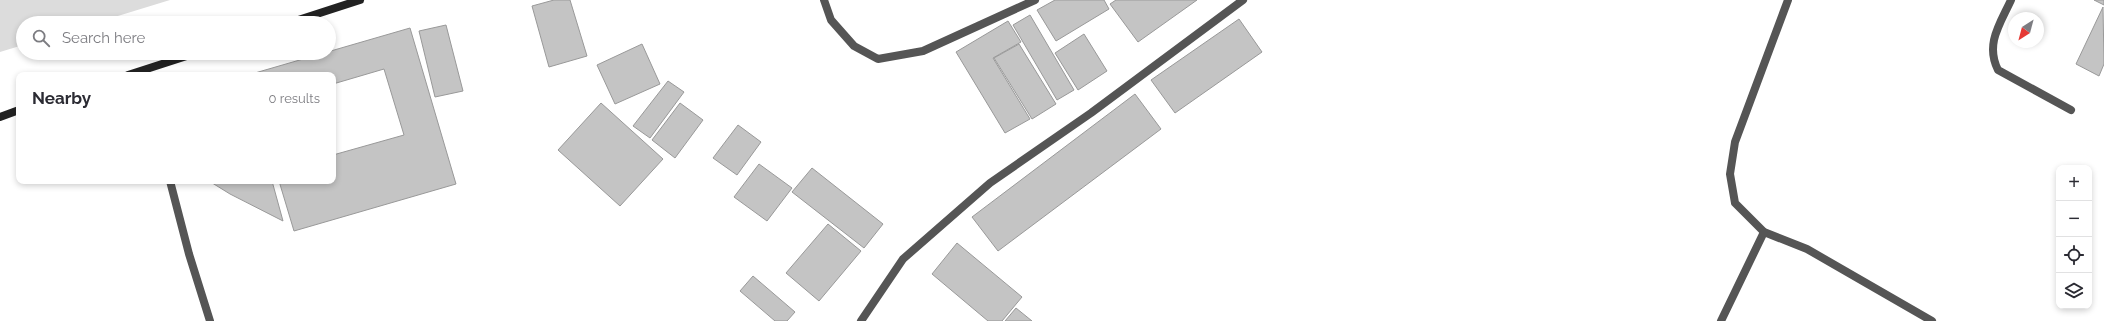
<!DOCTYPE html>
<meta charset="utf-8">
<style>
:root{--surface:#fff;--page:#f2f2f3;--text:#2b2b33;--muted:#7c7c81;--line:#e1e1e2}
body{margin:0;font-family:Raleway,sans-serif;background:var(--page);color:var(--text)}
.controls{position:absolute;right:12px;bottom:12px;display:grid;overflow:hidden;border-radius:8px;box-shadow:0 2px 6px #0003}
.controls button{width:36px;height:36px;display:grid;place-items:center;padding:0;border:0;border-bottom:1px solid var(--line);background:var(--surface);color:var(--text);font:20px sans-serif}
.compass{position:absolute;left:2008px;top:12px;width:36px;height:36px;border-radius:50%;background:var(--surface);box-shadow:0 2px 6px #0003;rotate:216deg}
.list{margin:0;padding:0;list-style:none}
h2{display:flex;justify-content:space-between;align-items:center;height:52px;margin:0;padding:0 16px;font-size:17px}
h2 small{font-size:13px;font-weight:400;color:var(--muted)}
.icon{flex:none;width:22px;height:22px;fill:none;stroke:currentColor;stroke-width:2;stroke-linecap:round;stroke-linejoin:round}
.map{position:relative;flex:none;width:2104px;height:321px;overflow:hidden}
.search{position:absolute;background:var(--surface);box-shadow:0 2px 6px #0003;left:16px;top:16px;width:320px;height:44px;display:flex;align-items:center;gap:10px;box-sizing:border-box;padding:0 14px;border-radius:22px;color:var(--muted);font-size:15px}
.panel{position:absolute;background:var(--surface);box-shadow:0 2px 6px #0003;left:16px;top:72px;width:320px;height:112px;border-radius:8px}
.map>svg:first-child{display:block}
</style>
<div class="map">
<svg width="2104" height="321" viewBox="0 0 2104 321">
<rect width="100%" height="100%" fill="#fff"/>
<path fill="#dcdcdc" d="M0 0H170L95 23H23V45L0 52Z"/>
<g fill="#c4c4c4" stroke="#999">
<path d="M554 0H570L587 56 549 67 532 6Z"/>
<path d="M1055 0H1104L1109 9 1056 41 1037 10Z"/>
<path d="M1116 0H1197L1138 42 1110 4Z"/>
<path d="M2094 0H2104V5Z"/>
<path d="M2103 7 2104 64 2099 76 2076 64Z"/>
<path d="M1030 15 1074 90 1057 100 1013 25Z"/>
<path d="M1239 19 1262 52 1175 113 1151 80Z"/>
<path d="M1008 21 1021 42 993 58 1030 119 1005 133 956 52Z"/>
<path d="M446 25 463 91 435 97 419 31Z"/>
<path d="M410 28 456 184 294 231 279 181H333V155L404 135 384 69 333 84V75H248Z"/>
<path d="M1084 34 1107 71 1078 90 1055 53Z"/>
<path d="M642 44 660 84 615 104 597 65Z"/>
<path d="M1019 44 1056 104 1032 119 994 58Z"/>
<path d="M668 81 684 92 650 138 633 126Z"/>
<path d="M1135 94 1161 129 998 251 972 217Z"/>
<path d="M601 103 663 159 620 206 558 150Z"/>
<path d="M680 103 703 120 675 158 652 140Z"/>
<path d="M738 125 761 142 737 175 713 158Z"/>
<path d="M759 164 792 188 767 221 734 197Z"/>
<path d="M812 168 883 224 864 248 792 192Z"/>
<path d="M209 181H272L283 221 230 194Z"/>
<path d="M828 224 861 251 819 301 786 273Z"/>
<path d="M957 243 1022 297 1002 321H988L932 274Z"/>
<path d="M753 276 795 312 787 321H775L740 291Z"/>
<path d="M1016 308 1032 321H1005Z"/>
</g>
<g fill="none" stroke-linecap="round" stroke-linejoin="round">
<g stroke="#555" stroke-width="8">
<path d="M2011 0C2000 24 1985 44 1998 70L2071 110"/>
<path d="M170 181 189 254 210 321"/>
</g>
<g stroke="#555" stroke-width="8">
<path d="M824 0 831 20 854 46 878 59 923 51 1035 0"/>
<path d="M1788 0 1735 142 1730 174 1735 203 1764 232 1807 249 1932 321"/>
<path d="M861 321 903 259 990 183 1091 113 1243 0"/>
<path d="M1721 321 1764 232"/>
</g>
<g stroke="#222" stroke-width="8">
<path d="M289 23 360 0"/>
<path d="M128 75 196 53"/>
<path d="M0 117 19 110"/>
</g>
</g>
</svg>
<div class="controls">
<button>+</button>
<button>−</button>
<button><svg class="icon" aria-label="locate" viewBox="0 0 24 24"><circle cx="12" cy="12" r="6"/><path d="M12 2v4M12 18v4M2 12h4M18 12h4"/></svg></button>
<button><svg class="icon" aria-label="layers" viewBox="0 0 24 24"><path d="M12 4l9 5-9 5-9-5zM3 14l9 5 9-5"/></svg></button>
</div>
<svg class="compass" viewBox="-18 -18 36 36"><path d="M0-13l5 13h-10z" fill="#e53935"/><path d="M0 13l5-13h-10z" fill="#7c7c81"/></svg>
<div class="search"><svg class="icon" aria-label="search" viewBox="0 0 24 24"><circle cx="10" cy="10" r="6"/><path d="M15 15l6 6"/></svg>Search here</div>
<section class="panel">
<h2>Nearby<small>0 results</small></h2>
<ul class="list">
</ul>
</section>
</div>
